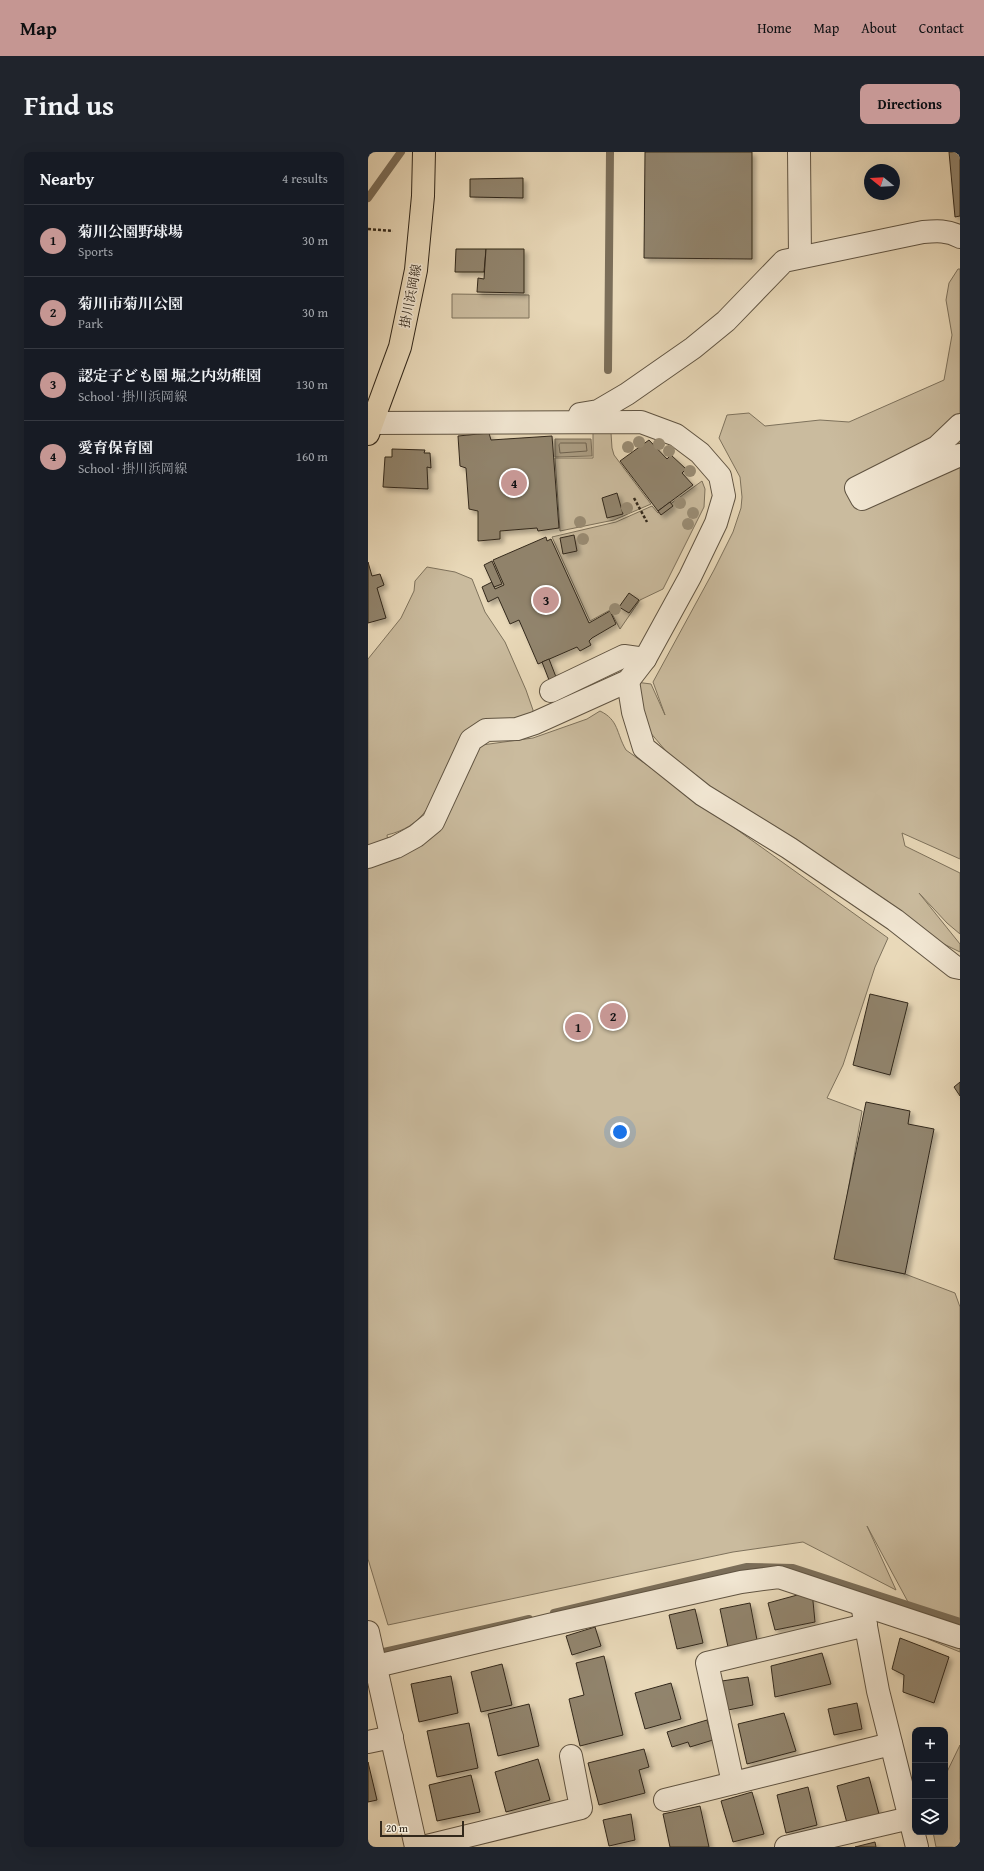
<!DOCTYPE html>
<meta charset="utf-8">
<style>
:root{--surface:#171b24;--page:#20242c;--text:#f1f3f6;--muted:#9ea1a6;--line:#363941;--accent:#c59692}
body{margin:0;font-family:"Gentium Book Plus","Noto Serif JP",serif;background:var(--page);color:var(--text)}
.controls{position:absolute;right:12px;bottom:12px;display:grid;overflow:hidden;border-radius:8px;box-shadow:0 4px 16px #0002}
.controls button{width:36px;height:36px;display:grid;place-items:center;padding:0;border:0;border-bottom:1px solid var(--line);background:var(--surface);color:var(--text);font:20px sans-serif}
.compass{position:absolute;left:496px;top:12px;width:36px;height:36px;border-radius:50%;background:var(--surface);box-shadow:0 4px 16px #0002;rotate:288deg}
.scale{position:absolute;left:12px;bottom:10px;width:84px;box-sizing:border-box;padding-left:4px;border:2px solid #32281b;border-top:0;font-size:11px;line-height:14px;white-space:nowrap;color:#32281b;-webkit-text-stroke:3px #f1e6d2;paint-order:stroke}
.you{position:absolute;left:252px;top:980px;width:14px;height:14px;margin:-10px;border:3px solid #fff;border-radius:50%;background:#1a73e8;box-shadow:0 0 0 6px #1a73e833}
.badge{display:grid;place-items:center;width:26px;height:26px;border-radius:50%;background:var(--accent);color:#111;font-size:13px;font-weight:700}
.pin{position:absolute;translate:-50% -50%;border:2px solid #fff;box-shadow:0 1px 4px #0006}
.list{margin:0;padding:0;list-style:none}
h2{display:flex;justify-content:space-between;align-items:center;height:52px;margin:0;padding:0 16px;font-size:17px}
h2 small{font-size:13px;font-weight:400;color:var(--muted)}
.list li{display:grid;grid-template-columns:26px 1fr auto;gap:12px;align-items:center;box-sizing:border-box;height:72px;padding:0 16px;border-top:1px solid var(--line)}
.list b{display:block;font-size:15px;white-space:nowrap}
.list p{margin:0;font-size:13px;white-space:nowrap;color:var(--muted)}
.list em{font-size:13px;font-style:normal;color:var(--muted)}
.icon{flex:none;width:22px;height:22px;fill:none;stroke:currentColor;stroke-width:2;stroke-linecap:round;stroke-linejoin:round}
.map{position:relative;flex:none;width:592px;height:1695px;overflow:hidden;border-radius:8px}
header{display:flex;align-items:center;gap:24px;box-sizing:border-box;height:56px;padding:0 20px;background:var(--accent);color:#111}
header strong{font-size:19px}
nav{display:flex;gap:22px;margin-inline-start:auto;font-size:14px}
.intro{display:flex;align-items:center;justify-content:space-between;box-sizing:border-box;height:96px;padding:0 24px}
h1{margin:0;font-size:28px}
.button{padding:10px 18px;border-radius:8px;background:var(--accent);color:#111;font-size:14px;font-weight:700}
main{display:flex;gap:24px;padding:0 24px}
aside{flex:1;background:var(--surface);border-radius:8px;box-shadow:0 4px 16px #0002}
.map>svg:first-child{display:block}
</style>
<header>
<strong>Map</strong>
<nav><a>Home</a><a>Map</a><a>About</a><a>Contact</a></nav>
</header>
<div class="intro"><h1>Find us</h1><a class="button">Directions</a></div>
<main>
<aside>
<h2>Nearby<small>4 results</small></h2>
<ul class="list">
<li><span class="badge">1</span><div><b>菊川公園野球場</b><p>Sports</p></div><em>30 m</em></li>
<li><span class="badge">2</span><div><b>菊川市菊川公園</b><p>Park</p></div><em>30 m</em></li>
<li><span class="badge">3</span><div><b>認定子ども園 堀之内幼稚園</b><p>School · 掛川浜岡線</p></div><em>130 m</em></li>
<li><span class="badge">4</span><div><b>愛育保育園</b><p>School · 掛川浜岡線</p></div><em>160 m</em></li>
</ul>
</aside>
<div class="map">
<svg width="592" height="1695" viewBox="0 0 592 1695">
<defs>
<filter id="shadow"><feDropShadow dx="3.5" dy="3.5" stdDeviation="2" flood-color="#0004"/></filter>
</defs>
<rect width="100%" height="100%" fill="#e9d9b9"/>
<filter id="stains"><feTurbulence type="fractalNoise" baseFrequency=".005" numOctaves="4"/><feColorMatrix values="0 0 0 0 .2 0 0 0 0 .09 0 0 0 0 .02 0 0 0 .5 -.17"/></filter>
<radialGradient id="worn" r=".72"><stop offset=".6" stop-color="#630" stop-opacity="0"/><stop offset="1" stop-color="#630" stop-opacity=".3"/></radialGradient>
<g fill="#cabb9e" stroke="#7e725c">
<path d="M590 117H592V707L534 681 537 694 592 721V782L579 771 551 741 592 792V800L527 768 429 688 335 643 265 560 260 529 283 532 297 563 285 530 346 418 365 380 373 356 374 345 372 325 351 286 359 263 381 261 397 274 452 268 481 270 576 228 584 183 578 148 581 131Z"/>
<path d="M84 142 161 143V166H84Z"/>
<path d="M225 280 243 281 244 296 246 303 283 352 246 368 192 379 187 306H225Z"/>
<path d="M334 329 337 337 336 355 295 437 272 448 252 477 242 458 222 469 184 385 248 370 284 354 290 361Z"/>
<path d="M59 415 87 420 104 427 117 460 137 490 158 538 165 558V564L94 582 59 657C49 671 36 679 19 683L20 690 0 697V507L33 466 46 439 47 429Z"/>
<path d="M232 559C251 568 248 581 258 598L520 786 507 815 475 913 459 946 494 959 468 1107 537 1122 587 1141 592 1155V1500L560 1487 499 1374 528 1438 435 1390 365 1400 20 1473 0 1407V713L28 705 114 593 165 586 219 567Z"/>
<path d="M592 1593V1695H568L565 1680H577V1624Z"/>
</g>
<path fill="#ab9d83" stroke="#7b6e59" d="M187 287H223L224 304 187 305Z"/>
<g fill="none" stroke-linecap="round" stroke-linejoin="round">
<path stroke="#6e624f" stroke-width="1" d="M193 291H218L219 299 192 301 191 293Z"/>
<g stroke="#7b6e59" stroke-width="8">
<path d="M0 46 33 0"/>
<path d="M240 218 242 0"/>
<path d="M186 1461 379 1415 425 1416 592 1470"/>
<path d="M7 1502 161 1467"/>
</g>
</g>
<g fill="#91846d" stroke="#32281b" filter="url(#shadow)">
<path d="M277 0H384V107L276 106Z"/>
<path d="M581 0H592V64L587 65Z"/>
<path d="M155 26V46L102 45V27Z"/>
<path d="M88 97H118L116 120H87Z"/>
<path d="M118 97H156V141L109 140 110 126 116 127Z"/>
<path d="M121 281 123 288 184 284 191 376 170 379 169 376 132 379V387L110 389V359L101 357 98 316 92 314 90 284Z"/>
<path d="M281 288 299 307 303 303 318 317 314 321 325 333 290 359 252 309Z"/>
<path d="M24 297 57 298 56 301H62L63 316 59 315 60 337 15 335 17 305H24Z"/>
<path d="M249 341 255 362 239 366 234 346Z"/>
<path d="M302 350 305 354 293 363 290 359Z"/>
<path d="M206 383 209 399 195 402 192 386Z"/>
<path d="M178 385 179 389 183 387 221 471 242 459 248 472 224 486 221 489 223 493 212 499 209 495 170 512 151 468 142 472 130 445 120 450 114 435 124 430 127 437 136 433 125 408Z"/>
<path d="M124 409 134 432 126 435 116 413Z"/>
<path d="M0 410 4 424 12 422 16 433 9 436 18 466 0 471Z"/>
<path d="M261 441 271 448 261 461 251 455Z"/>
<path d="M181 507 188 525 181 528 174 510Z"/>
<path d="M502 842 540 851 522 923 485 913Z"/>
<path d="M592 930V944L586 935Z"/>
<path d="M498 950 542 959 540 972 566 977 537 1122 466 1107Z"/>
<path d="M444 1439 447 1470 407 1478 400 1451Z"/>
<path d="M382 1451 389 1488 360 1495 352 1457Z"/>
<path d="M327 1457 335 1491 309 1497 301 1463Z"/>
<path d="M227 1475 233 1494 204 1503 198 1484Z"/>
<path d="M532 1486 581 1505 566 1551 535 1540 536 1523 524 1517Z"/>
<path d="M454 1501 463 1532 407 1545 403 1514Z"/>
<path d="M236 1504 255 1583 212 1594 201 1547 216 1543 208 1511Z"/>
<path d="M134 1512 144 1553 113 1560 103 1520Z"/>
<path d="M83 1524 90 1561 51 1570 43 1532Z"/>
<path d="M380 1525 385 1553 360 1558 354 1529Z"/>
<path d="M303 1531 313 1567 277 1577 267 1541Z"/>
<path d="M489 1551 494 1577 466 1583 460 1557Z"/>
<path d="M161 1552 171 1594 130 1604 120 1562Z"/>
<path d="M416 1561 428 1599 379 1612 370 1572Z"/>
<path d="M339 1568 345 1588 322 1595 320 1590 304 1595 299 1580Z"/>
<path d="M101 1571 110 1616 69 1625 59 1579Z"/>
<path d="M276 1597 281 1615 271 1618 277 1641 231 1653 220 1611Z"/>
<path d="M170 1607 182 1648 138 1660 127 1620Z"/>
<path d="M0 1610 9 1648 0 1650Z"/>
<path d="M103 1623 112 1660 69 1669 61 1633Z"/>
<path d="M501 1625 511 1662 479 1671 469 1634Z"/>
<path d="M440 1635 449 1673 418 1681 409 1643Z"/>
<path d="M384 1640 396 1682 365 1690 353 1649Z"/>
<path d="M332 1654 341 1695H302L295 1662Z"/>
<path d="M263 1662 267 1688 241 1694 235 1668Z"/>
<path d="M507 1690 508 1695H487Z"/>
</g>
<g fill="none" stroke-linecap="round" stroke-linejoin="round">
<g stroke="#605442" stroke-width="24">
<g id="minor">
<path d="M431 0 432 105"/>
<path d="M212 262 230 259 259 242 325 196 358 169 416 109 555 80C568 79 580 78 592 85"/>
<path d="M0 271 273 270 308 283 332 301 352 324 356 344 348 371 322 425 277 507 260 529 167 571 149 577 118 578 103 588 65 670 48 684 28 695 0 705"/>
<path d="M592 273 569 295 488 336 494 347 592 303"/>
<path d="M260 529 265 560 276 596 335 643 421 696 527 768 587 815 592 816"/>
<path d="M183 539 256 504 277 507"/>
<path d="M495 1458 510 1539 549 1695"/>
<path d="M0 1480 48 1695"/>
<path d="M0 1516 181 1473 373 1430 411 1425 592 1485"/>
<path d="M0 1590 24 1585"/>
<path d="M365 1631 339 1511 498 1473"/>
<path d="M297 1648 523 1592"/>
<path d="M55 1695 213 1656 203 1604"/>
<path d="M418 1695 542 1666"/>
</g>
</g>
<g stroke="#32281b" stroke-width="24">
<path id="major" d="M0 282 32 195 48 118 55 44 56 0"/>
</g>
<g stroke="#32281b" stroke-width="2.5" stroke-dasharray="3 2" stroke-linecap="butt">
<path d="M0 77 25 79"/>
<path d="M266 346 279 370"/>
</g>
<use href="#minor" stroke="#f1e6d2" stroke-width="22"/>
<use href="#major" stroke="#e9d9b9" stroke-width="22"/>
</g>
<g fill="#998c74">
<circle cx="271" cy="290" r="6"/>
<circle cx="291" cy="292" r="6"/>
<circle cx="260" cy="295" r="6"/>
<circle cx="301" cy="299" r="6"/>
<circle cx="322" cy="319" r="6"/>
<circle cx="312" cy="351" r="6"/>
<circle cx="259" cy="356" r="6"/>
<circle cx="325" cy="361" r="6"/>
<circle cx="212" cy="370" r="6"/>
<circle cx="320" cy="372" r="6"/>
<circle cx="215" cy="387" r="6"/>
<circle cx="247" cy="457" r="6"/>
</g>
<g text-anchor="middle" stroke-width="3" stroke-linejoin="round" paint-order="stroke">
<g font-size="13" fill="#32281b" stroke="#f1e6d2">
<text transform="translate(42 144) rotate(-79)" y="5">掛川浜岡線</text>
</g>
</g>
<rect width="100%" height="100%" filter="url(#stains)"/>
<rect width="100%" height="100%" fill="url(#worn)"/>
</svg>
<div class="controls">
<button>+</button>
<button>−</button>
<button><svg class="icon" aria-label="layers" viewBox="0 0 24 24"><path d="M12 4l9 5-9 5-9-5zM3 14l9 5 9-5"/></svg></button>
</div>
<svg class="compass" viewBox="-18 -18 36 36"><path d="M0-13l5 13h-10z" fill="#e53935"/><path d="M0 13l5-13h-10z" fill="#9ea1a6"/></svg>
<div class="scale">20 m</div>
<div class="you"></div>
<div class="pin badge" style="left:210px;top:875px">1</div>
<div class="pin badge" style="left:245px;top:864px">2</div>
<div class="pin badge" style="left:178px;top:448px">3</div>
<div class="pin badge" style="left:146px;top:331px">4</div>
</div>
</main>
